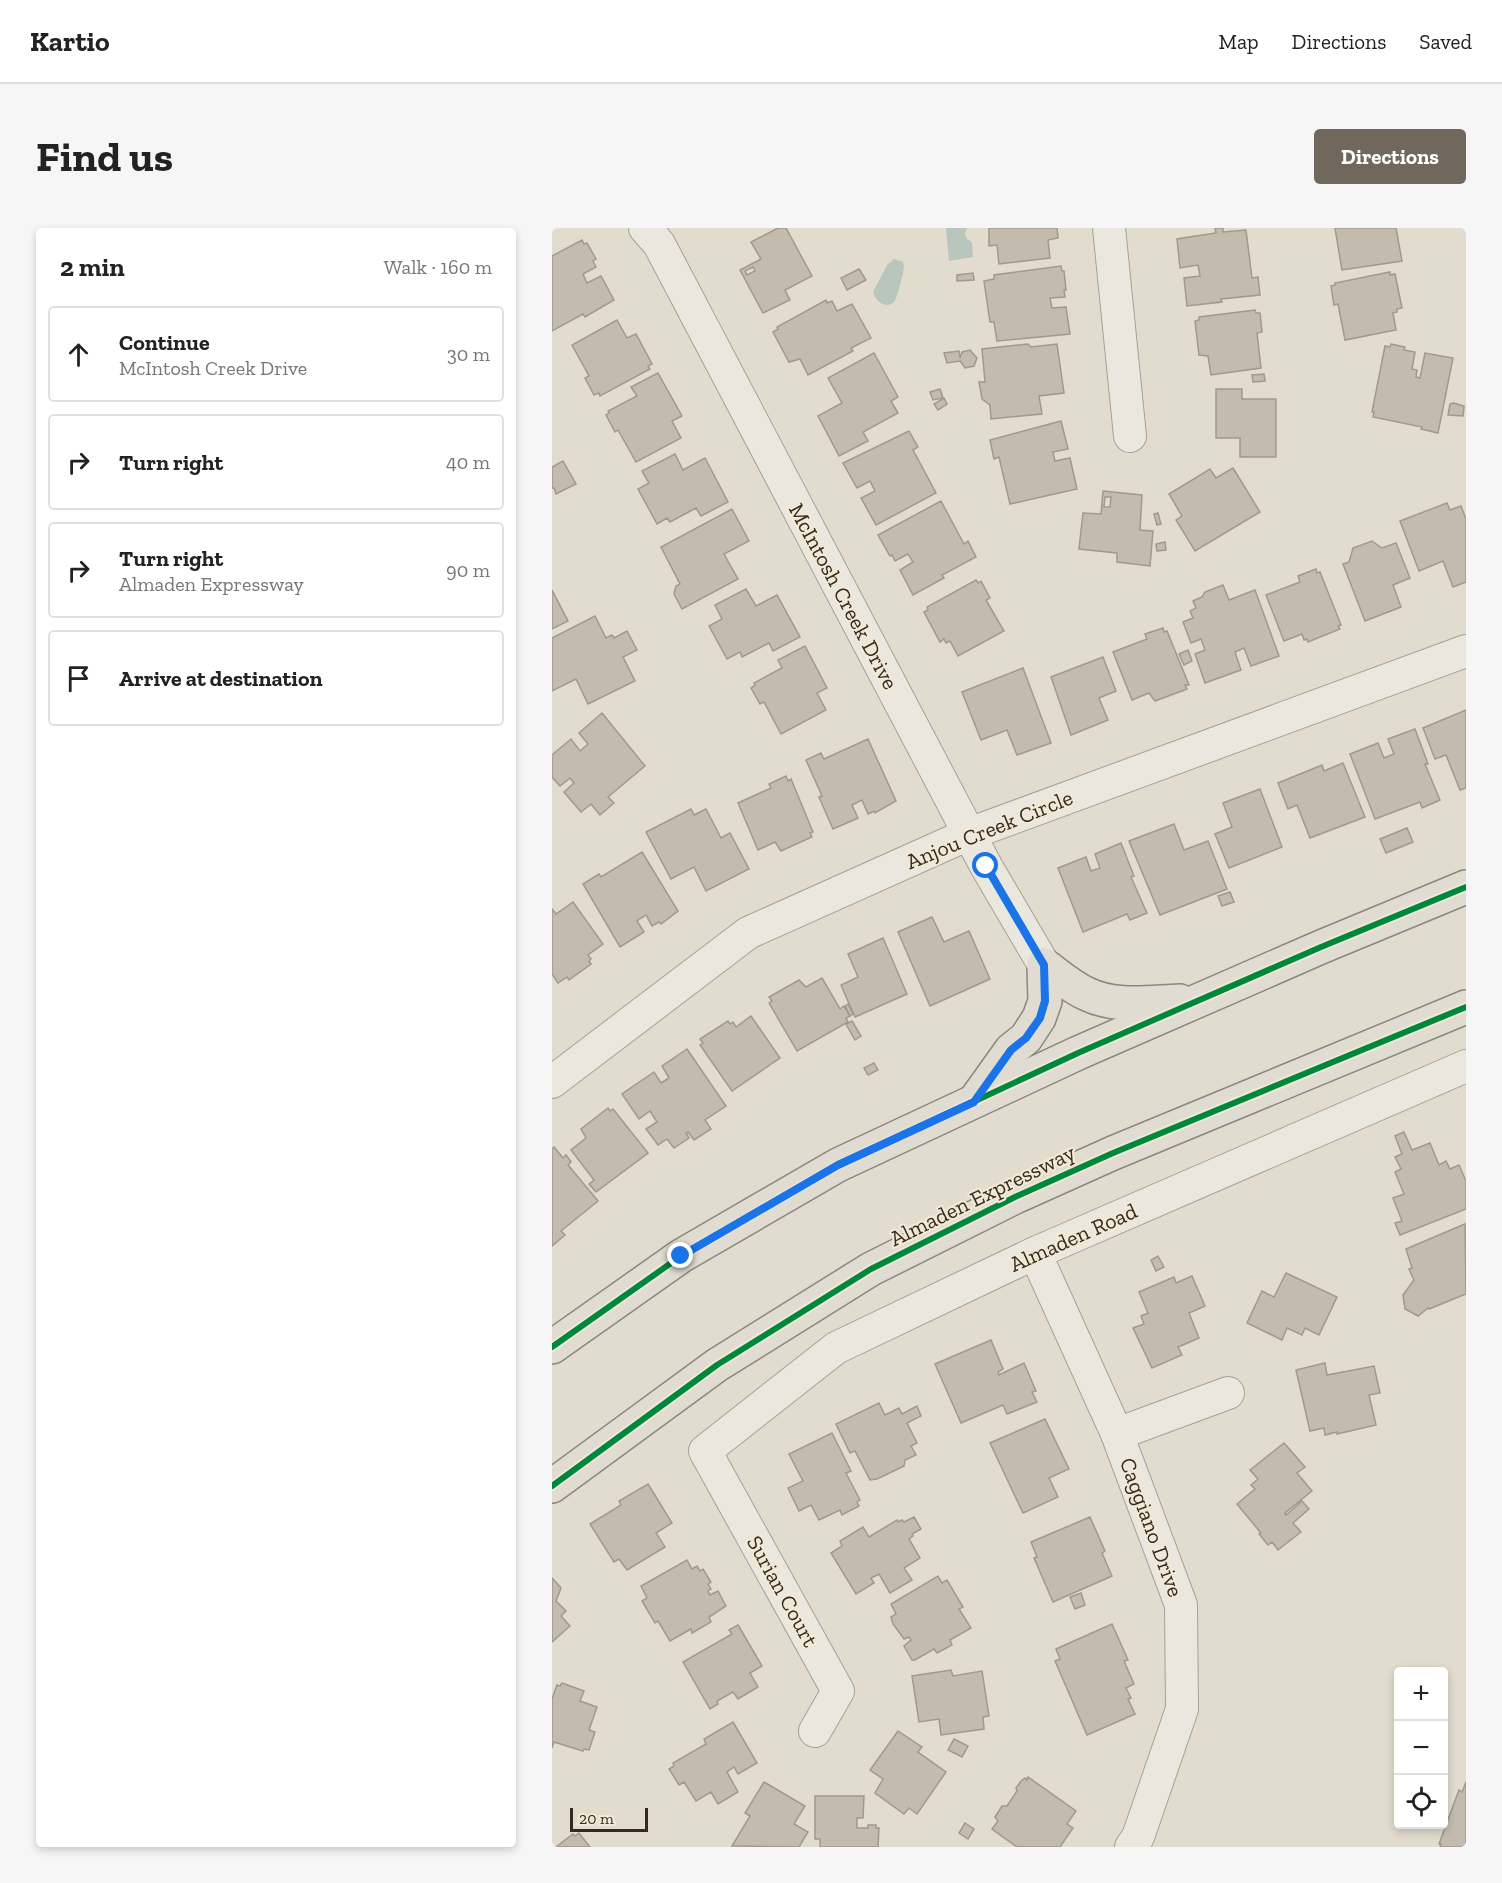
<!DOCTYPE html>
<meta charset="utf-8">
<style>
:root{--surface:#fff;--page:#f6f6f6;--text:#222;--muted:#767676;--line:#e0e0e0;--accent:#71685d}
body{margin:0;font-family:"Zilla Slab",serif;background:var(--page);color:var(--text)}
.controls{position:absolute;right:18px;bottom:18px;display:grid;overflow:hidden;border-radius:6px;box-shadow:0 3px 9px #0003}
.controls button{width:54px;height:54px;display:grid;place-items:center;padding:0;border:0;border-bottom:2px solid var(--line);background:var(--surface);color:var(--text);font:30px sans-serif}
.scale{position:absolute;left:18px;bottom:15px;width:78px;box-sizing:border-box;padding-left:6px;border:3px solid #342a20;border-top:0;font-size:16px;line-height:21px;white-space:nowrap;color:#342a20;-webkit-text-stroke:4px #f1e9d5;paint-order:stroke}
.stop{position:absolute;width:18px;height:18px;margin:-14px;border:4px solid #1a73e8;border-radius:50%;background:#fff}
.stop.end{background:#1a73e8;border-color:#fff;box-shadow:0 2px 6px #0008}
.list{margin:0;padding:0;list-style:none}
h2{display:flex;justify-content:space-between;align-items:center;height:78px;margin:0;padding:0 24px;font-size:26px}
h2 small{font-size:20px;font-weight:400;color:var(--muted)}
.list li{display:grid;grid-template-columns:39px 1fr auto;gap:18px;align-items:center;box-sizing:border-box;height:96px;margin:0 12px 12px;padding:0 12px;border:2px solid var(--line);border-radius:6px}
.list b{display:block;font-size:22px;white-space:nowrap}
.list p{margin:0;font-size:20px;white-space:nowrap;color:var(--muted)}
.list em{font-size:20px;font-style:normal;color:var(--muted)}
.icon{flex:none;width:33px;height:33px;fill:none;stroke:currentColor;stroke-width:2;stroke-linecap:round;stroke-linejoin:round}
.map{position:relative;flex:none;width:914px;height:1619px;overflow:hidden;border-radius:6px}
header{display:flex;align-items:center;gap:36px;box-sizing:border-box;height:84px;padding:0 30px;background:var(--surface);border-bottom:2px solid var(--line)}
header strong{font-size:28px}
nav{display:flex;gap:33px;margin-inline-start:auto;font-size:21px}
.intro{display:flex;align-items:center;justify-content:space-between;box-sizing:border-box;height:144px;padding:0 36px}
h1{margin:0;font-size:42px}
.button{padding:15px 27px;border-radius:6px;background:var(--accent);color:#fff;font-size:21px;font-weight:700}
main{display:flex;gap:36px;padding:0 36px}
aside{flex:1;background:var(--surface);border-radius:6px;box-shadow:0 3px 9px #0003}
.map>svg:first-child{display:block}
</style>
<header>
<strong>Kartio</strong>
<nav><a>Map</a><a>Directions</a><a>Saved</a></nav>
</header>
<div class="intro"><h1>Find us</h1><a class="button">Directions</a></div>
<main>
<aside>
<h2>2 min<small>Walk · 160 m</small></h2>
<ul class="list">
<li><svg class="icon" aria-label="ahead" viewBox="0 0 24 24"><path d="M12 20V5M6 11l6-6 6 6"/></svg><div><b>Continue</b><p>McIntosh Creek Drive</p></div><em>30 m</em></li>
<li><svg class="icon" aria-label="right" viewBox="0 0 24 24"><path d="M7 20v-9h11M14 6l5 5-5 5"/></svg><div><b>Turn right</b></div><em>40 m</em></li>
<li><svg class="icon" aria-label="right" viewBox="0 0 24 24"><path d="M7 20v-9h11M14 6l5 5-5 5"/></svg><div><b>Turn right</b><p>Almaden Expressway</p></div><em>90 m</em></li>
<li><svg class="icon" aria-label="arrive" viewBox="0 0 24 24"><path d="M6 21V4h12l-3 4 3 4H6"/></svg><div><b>Arrive at destination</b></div></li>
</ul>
</aside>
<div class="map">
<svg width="914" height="1619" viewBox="0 0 914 1619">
<rect width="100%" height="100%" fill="#e1dcce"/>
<g fill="#b8c6be">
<path d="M394 0H415L413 6 415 11 420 14 421 29 397 33Z"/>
<path d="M342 31 351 34 352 38C352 43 345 71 342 74 333 82 323 72 321 64L335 37Z"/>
</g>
<g fill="#c4bbaf" stroke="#a1988e" stroke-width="1.5" fill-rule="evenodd">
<path d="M226 0H234L260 48 233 62 238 72 211 85 188 42 209 31 199 14ZM201 39 203 43 195 47 193 43Z"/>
<path d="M437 0H505L506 10 496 12 498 30 447 36 445 17 437 18Z"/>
<path d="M663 0H671V4L694 2 700 50 706 49 708 67 669 71 670 74 635 78 632 50 648 48 646 37 628 40 625 11 664 5Z"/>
<path d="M783 0H844L850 33 790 42Z"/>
<path d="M30 12 32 16 35 15 44 31 41 33 44 39 31 46 35 55 49 48 62 72 33 89 31 86 0 103V28Z"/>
<path d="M509 38 510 43H512L514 62H512L513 69 498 70 500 80 514 79 518 106 445 113 442 94H438L432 53 442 51V47Z"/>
<path d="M307 41 314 52 295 62 289 50Z"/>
<path d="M838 44V47L843 46 850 80 845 81V84L841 85 844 102 793 112 786 76 782 77 779 58 783 57V55Z"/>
<path d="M421 45 422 52 405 53V47Z"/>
<path d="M274 72 275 75 280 73 285 83 300 76 319 110 299 120 301 123 256 147 248 131 237 134 221 104 226 101 225 99Z"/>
<path d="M703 82 704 85H708L710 104 705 105 709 140 659 147 656 128 647 127 643 93 647 92V89Z"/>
<path d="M65 92 75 110 84 106 100 136 96 138 98 141 48 168 47 165 42 167 33 150 37 148 20 117Z"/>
<path d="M476 116 479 119 505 116 512 165 487 168 490 186 439 191 438 177 430 171 427 154H433L430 121Z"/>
<path d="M839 116 853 119 852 122 863 124 860 141 865 142 864 149 868 150 873 125 901 130 886 205 869 201 870 199 821 189 822 184H820L833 118 838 119Z"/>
<path d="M418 122 425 130 422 138 413 140 408 133 395 135 392 125 407 123 408 130 410 124Z"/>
<path d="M322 125 346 169 339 173 346 185 311 204 316 213 287 228 266 188 290 175 276 150Z"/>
<path d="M106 145 130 188 120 193 129 210 84 234 66 202 63 204 54 187 57 185 56 183 85 168 79 159Z"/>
<path d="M712 146 713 153 701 154 700 147Z"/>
<path d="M388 161 391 170 381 172 378 164Z"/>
<path d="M664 161H690V171H724V229H688V210H664Z"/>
<path d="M392 170 395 176 386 182 382 176Z"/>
<path d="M901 175 912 178 911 188 896 187 898 176Z"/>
<path d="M509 193 516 221 501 224 503 233 518 230 525 261 458 276 447 229 442 231 438 212Z"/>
<path d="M357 203 366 219 361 222 384 265 324 297 309 270 323 263 318 253 305 260 291 235Z"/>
<path d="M123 226 131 242 153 230 176 274 149 288 144 280 118 294 115 290 105 296 86 261 97 255 90 243Z"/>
<path d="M11 233 24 256 4 266 2 260H0V239Z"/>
<path d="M681 240 708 284 643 323 624 292 630 288 617 266 658 241 664 250Z"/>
<path d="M551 263 590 267 588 302 601 303 598 338 565 334V325L527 321 531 285 549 286ZM553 269H559L558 279H552Z"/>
<path d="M389 273 412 316 416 313 424 329 390 347 392 350 361 367 348 342 361 334 356 326 343 333 340 327 338 328 326 307Z"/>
<path d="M895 275 898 282 909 278 914 291V354L901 359 891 333 867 343 848 293Z"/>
<path d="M180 281 197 313 172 326 186 351 130 381 122 366 124 358 128 356 109 319Z"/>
<path d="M606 285 609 296 605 297 602 286Z"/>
<path d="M820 313 830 320 844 315 858 350 841 357 849 379 813 393 791 336 797 334 801 320Z"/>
<path d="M613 314 614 322 605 323 604 316Z"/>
<path d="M764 341 765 345 768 344 789 397 786 398 788 401 756 414 755 411 752 412 750 406 732 413 714 367 748 354 746 348Z"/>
<path d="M424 352 426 355 429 353 438 370 434 372 452 403 406 428 398 413 394 415 392 411 388 414 372 384 376 382 375 379Z"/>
<path d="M671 357 677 372 703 362 727 428 699 438 692 420 683 424 689 442 653 455 643 426 653 422 649 411 639 415 631 394 641 390 638 383 644 380 641 373 650 369 653 364Z"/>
<path d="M194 361 204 378 225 367 248 409 221 423 217 415 190 429 188 424 175 431 157 398 170 391 163 377Z"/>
<path d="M0 362 16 393 0 401Z"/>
<path d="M43 388 54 410 60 407 62 410 75 403 85 422 71 429 83 453 36 476 24 451 0 463V410Z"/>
<path d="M611 400 612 404 615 403 637 457H633L635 461 603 473 597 465 580 472 561 424 595 411 593 406Z"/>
<path d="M253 418 275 460 265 465 274 482 229 506 212 474 208 476 199 460 203 457 202 455 230 440 226 432Z"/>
<path d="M636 422 640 433 632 437 627 426Z"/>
<path d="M551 429 564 463 547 470 556 492 519 507 499 449Z"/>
<path d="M471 440 499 515 465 527 455 502 429 512 410 464Z"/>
<path d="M914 482V560L908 562 894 527 883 531 871 500Z"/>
<path d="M50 485 93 538 56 569 62 575 48 587 39 576 29 584 12 564 22 555 18 550 8 558 0 549V527L19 511 28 523 36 516 27 505Z"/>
<path d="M863 501 876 536H873L888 572 870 580 868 574 823 591 798 526 826 515 832 530 842 526 836 511Z"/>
<path d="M316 511 344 573 323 585 322 583 316 586 310 572 300 577 306 590 281 601 267 569 270 568 254 532 269 525 272 531Z"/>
<path d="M791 535 813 589 758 610 745 577 736 581 726 555 770 537 772 543Z"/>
<path d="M234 548 236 553 239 551 261 604 258 605 260 609 229 623 223 614 206 622 186 575 219 560 217 556Z"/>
<path d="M708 561 730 619 677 640 663 606 680 599 671 575Z"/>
<path d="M139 581 142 587 154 581 169 610 178 605 197 641 154 663 142 639 119 651 94 604Z"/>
<path d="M622 596 632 622 656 613 675 661 608 687 577 613Z"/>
<path d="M855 600 861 614 834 625 828 611Z"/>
<path d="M569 615 582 648 579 649 595 685 578 692 575 686 531 704 506 640 534 629 539 643 548 640 543 626Z"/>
<path d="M90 624 126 683 109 696 107 694 100 698 94 687 85 693 92 704 68 719 31 656 47 646 49 649Z"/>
<path d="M678 664 682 674 670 678 666 668Z"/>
<path d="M21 674 51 716 36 727 39 731 37 733 39 736 17 752 15 749 6 755 0 746V681L4 686Z"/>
<path d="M380 689 392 714 417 703 438 751 378 778 346 704Z"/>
<path d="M331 710 355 766 303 789 289 757 306 749 296 726Z"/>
<path d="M270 750 288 781 292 778 298 788 294 790 296 794 245 823 217 775 220 773 217 769 247 752 254 759Z"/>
<path d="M296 776 301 786 298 788 293 778Z"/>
<path d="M199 788 228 830 180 863 148 817 151 815 148 811 176 793 178 796 181 794 184 799Z"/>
<path d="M300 793 309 808 303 812 294 796Z"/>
<path d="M135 821 174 878 153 892 159 901 142 912 136 904 134 905 137 910 122 920 115 911 106 917 94 901 105 894 98 883 87 891 70 866 102 844 109 855 117 850 110 838Z"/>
<path d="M322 835 326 842 316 847 312 840Z"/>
<path d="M56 880 58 883 61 881 96 925 44 964 37 956 42 952 19 922 34 910 29 901Z"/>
<path d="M852 904 860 922 878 915 887 937 894 933 898 941 907 937 914 953V981L848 1007 843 995 850 993 841 970 852 966 843 944 849 941 843 929 850 926 843 908Z"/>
<path d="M2 919 11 930 14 927 19 934 16 937 46 973 9 1003 13 1007 0 1018V921Z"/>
<path d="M913 996 914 1066 877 1081 876 1080 866 1088 853 1081 851 1067 862 1052 857 1041 860 1040 854 1021Z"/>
<path d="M606 1028 612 1039 604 1043 599 1032Z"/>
<path d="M734 1045 785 1069 767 1107 753 1100 750 1107 735 1100 730 1112 695 1095 710 1063 722 1069Z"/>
<path d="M640 1048 653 1078 637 1085 647 1110 626 1119 630 1127 600 1140 581 1100 592 1096 589 1088 596 1085 587 1064 622 1049 624 1055Z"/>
<path d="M439 1112 451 1141 446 1144 447 1147 472 1135 484 1163 480 1164 485 1174 455 1186 451 1177 409 1195 383 1136Z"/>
<path d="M773 1135 775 1147 822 1138 828 1165 817 1167 824 1197 785 1206V1204L773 1207 772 1200 758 1203 744 1142Z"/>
<path d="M327 1175 333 1187 347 1180 350 1186 365 1178 369 1188 355 1195 365 1215 359 1218 364 1227 353 1232 352 1238 325 1251 318 1252 303 1223 298 1225 284 1196Z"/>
<path d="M493 1191 517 1241 497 1250 506 1269 471 1285 438 1215Z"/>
<path d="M280 1205 299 1243 294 1245 308 1272 305 1274 307 1278 290 1287 288 1282 267 1292 259 1277 247 1283 236 1260 251 1253 237 1226Z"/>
<path d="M732 1215 753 1239 745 1245 760 1263 733 1285 734 1287 750 1273 757 1281 741 1295 749 1304 726 1322 720 1314 716 1317 707 1306 709 1305 685 1276 703 1261 699 1257 706 1251 698 1242Z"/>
<path d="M96 1256 120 1295 104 1305 113 1319 75 1342 67 1331 62 1334 38 1296 69 1277 67 1273Z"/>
<path d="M362 1289 369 1301 360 1306 361 1308 357 1311 368 1330 352 1340 360 1352 338 1365 327 1346 319 1350 322 1355 304 1366 279 1325 290 1318 288 1313 311 1299 317 1309 345 1292 346 1294 350 1292 352 1294Z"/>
<path d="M538 1289 553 1323 550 1325 560 1348 501 1374 482 1330 485 1329 479 1314Z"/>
<path d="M135 1332 140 1341 145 1338 148 1343 151 1341 159 1354 156 1356 159 1361 156 1363 158 1367 166 1363 174 1378 157 1389 159 1394 140 1405 139 1401 118 1413 106 1393 103 1395 90 1373 95 1370 89 1358Z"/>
<path d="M386 1348 390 1355 395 1352 411 1379 407 1381 419 1400 398 1412 400 1417 385 1425 382 1421 363 1432H360L352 1418 359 1412 357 1409 352 1411 341 1396 339 1389 344 1386 339 1376Z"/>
<path d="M0 1350 9 1360 4 1373 14 1383 9 1388 18 1398 0 1414Z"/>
<path d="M529 1365 533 1377 523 1381 518 1369Z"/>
<path d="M560 1396 576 1432 572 1433 582 1456 574 1460 579 1470 576 1471 583 1486 535 1507 503 1433 508 1431 504 1421Z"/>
<path d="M186 1397 210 1438 198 1445 206 1459 186 1471 181 1464 165 1473 166 1476 158 1481 131 1434 180 1406 177 1402Z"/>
<path d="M399 1442 401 1448 430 1443 437 1488 431 1489 432 1501 389 1507 387 1491 367 1494 360 1448Z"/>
<path d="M10 1455 32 1463 28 1473 45 1479 37 1502 43 1504 37 1522 32 1521 31 1523 2 1514 0 1520V1471L5 1457 8 1458Z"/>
<path d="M181 1494 205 1535 186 1546 182 1539 175 1544 186 1564 166 1576 159 1564 144 1573 132 1554 127 1557 117 1541 122 1538 121 1535 154 1516 152 1511Z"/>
<path d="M346 1503 370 1519 366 1524 394 1544 365 1586 357 1580 352 1586 323 1565 331 1551 318 1542Z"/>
<path d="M402 1511 416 1518 410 1529 396 1522Z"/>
<path d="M476 1549 524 1583 515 1596 521 1600 508 1619H465L440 1601 446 1593 443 1589 450 1578H455L465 1563 464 1560 469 1553 473 1550 475 1552Z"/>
<path d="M212 1554 253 1578 242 1596 256 1604 247 1619 180 1618 198 1588 193 1585Z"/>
<path d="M914 1554V1619H888L889 1616H887L907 1562 910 1564Z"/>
<path d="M263 1568H312L311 1590H305V1600H316V1597H324V1600H327L326 1619H268V1611H263Z"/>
<path d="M413 1595 422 1601 416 1611 407 1605Z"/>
<path d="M27 1605 38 1619H4L21 1606 23 1608Z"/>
</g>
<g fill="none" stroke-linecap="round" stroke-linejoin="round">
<g stroke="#a6a197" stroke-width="34">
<g id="street">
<path d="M93 0 107 16 434 638 492 737"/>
<path d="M557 0 578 208"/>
<path d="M0 854 196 705 417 606 914 423"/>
<path d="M483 1025 565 1206 629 1377 630 1481 586 1609 579 1619"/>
<path d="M565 1206 676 1165"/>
<path d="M263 1503 286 1463 153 1223 284 1120 483 1025 914 838"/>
</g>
</g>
<g stroke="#8c877e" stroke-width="36">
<g id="primary">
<path d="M492 737C506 747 519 759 535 766 564 780 597 774 628 773"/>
<path d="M424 871 459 822 474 810 487 790 493 773 492 737"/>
<path d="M0 1119 129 1028 286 937 526 825 769 719 914 659"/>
<path d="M0 1258 165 1137 319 1041 463 969 561 925 914 779"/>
</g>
</g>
<use href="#street" stroke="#eae7de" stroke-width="32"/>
<use href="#primary" stroke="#e1dcd1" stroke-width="33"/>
<g stroke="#f1e9d5" stroke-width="10">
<g id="cycleway">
<path d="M0 1119 129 1028 286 937 526 825 769 719 914 659"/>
<path d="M0 1258 165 1137 319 1041 463 969 561 925 914 779"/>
</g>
</g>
<use href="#cycleway" stroke="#00873e" stroke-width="6"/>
</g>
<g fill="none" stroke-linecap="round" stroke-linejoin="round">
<path stroke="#1a73e8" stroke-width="8" d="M129 1028 286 937 422 874 459 822 474 810 488 790 493 773 492 737 434 638"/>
</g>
<g text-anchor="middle" stroke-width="4.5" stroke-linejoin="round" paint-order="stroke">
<g font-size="22" fill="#342a20" stroke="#f1e9d5">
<text transform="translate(292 368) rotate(62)" y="8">McIntosh Creek Drive</text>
<text transform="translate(437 601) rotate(-22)" y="8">Anjou Creek Circle</text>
<text transform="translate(430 967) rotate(-26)" y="8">Almaden Expressway</text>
<text transform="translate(521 1009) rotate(-24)" y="8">Almaden Road</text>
<text transform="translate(600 1299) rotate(70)" y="8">Caggiano Drive</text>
<text transform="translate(231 1363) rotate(61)" y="8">Surian Court</text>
</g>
</g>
</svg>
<div class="controls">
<button>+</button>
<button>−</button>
<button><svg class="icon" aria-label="locate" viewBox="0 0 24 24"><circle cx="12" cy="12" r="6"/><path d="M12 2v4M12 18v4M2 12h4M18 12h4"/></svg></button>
</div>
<div class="scale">20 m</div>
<div class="stop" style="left:434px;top:638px"></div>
<div class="stop end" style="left:129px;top:1028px"></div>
</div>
</main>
